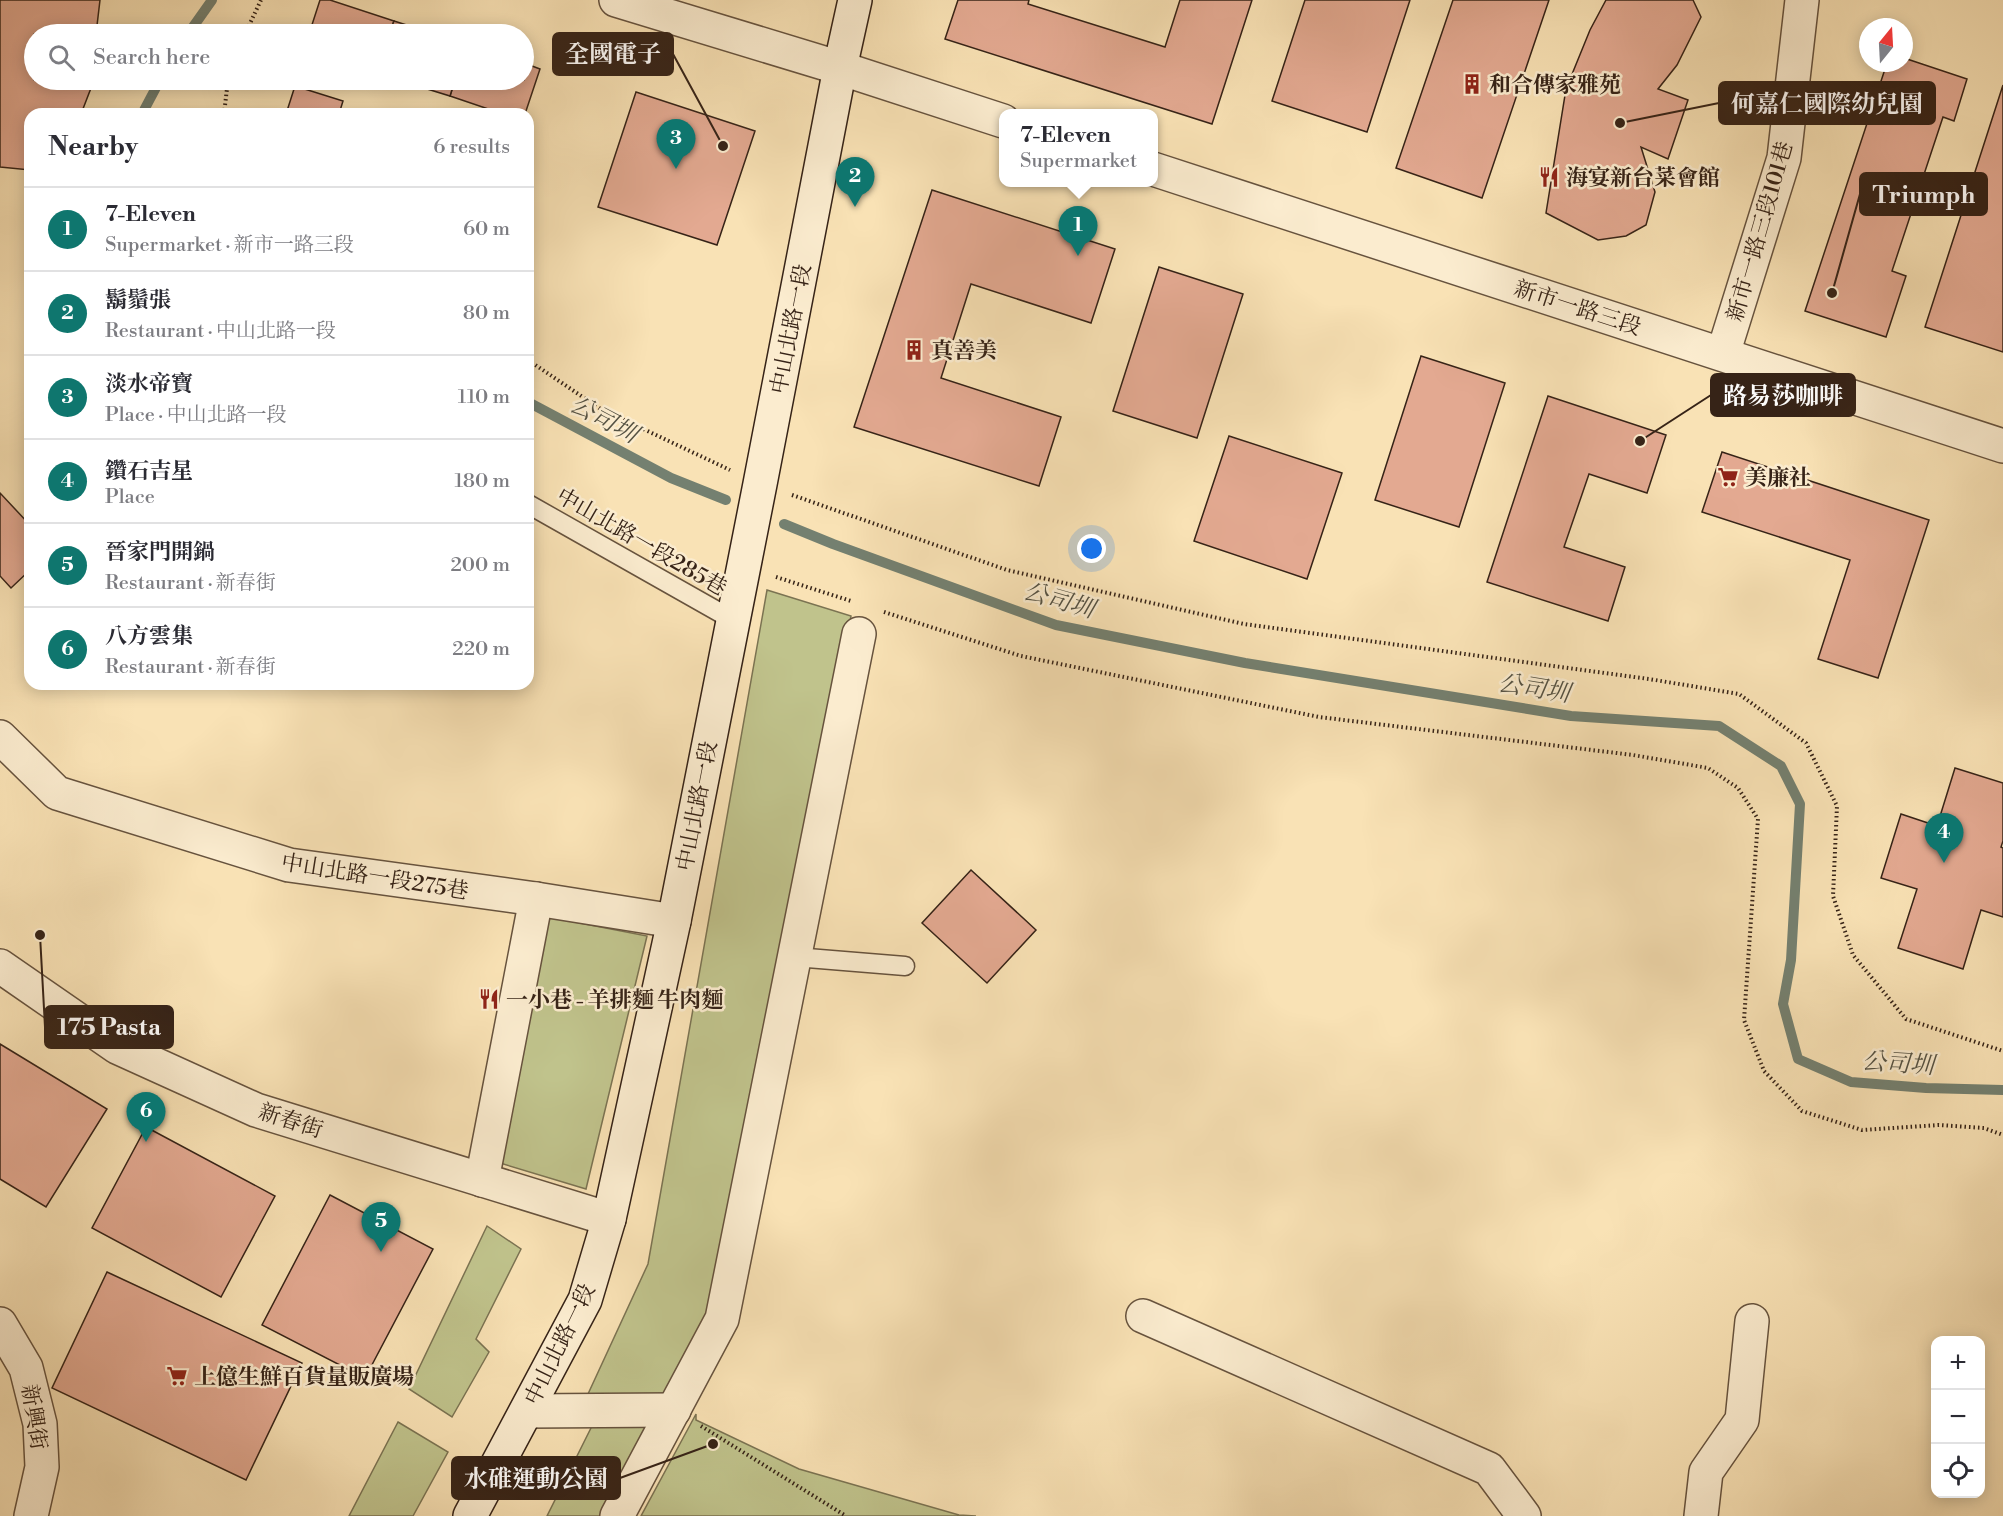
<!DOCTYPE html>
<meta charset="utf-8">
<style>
:root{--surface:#fff;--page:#f7f7f7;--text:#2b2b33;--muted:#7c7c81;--line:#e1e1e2;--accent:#0f766e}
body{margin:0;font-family:"Libre Bodoni","Noto Serif TC",serif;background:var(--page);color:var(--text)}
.controls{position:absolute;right:18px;bottom:18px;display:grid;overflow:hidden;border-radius:12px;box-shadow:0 3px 15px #0003}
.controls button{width:54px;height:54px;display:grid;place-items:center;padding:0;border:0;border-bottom:2px solid var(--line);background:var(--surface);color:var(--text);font:30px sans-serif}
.compass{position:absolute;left:1859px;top:18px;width:54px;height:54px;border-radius:50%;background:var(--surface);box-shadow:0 3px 15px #0003;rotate:18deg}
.you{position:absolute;left:1092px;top:549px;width:21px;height:21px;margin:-15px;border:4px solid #fff;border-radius:50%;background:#1a73e8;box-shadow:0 0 0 9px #1a73e833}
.badge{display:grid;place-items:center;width:39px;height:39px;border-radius:50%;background:var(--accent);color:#fff;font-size:20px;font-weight:700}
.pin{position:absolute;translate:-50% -50px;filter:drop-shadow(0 2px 3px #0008)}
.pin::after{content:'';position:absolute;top:32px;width:21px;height:18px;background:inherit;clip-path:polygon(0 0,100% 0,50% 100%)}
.popup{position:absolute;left:999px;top:109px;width:159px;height:78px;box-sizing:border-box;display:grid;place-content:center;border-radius:12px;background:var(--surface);filter:drop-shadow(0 2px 4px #0005);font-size:20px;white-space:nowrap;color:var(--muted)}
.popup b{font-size:22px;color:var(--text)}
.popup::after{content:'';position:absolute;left:50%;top:100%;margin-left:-12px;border:12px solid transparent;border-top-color:var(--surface)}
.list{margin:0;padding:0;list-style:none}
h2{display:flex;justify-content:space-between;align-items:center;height:78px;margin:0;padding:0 24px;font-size:26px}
h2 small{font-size:20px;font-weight:400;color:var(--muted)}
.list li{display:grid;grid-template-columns:39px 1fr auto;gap:18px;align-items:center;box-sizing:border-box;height:84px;padding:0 24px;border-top:2px solid var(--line)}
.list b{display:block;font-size:22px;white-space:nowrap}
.list p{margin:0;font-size:20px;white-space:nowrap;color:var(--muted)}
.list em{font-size:20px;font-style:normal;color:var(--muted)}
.icon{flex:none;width:33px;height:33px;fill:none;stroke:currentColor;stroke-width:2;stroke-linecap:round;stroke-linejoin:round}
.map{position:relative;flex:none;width:2003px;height:1516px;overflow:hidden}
.search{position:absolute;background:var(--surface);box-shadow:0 3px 15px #0003;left:24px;top:24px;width:510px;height:66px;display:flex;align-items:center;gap:15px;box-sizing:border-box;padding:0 21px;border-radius:33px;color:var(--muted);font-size:22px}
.panel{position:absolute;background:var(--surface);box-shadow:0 3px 15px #0003;left:24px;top:108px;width:510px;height:582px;border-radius:18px}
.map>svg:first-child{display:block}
</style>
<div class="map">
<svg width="2003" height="1516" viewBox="0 0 2003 1516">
<rect width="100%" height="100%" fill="#f9e2b5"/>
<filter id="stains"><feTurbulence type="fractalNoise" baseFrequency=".00333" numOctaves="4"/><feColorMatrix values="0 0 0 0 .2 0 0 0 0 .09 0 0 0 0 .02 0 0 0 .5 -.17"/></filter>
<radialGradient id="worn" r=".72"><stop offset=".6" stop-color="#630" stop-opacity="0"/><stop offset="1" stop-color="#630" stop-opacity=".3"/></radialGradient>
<g fill="#c0c38c" stroke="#7b7352" stroke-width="1.5">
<path d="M767 590 851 616 734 1217 714 1311 668 1395 588 1394 648 1264Z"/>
<path d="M549 917 647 936 586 1189 500 1163Z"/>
<path d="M487 1226 521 1249 476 1339 489 1352 452 1417 409 1389Z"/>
<path d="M696 1414V1420L799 1469 959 1515 976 1516H641Z"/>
<path d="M398 1422 448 1452 413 1516H349Z"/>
<path d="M593 1424 652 1425 603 1516H547Z"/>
</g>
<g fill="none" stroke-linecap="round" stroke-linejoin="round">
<g stroke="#748070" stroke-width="10">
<path d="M188 34 212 0"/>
<path d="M142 114 160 80"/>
<path d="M528 402 671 478 726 500"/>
<path d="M784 524 833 544 1056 625 1245 663 1571 716 1719 726 1781 766 1800 804 1791 960 1783 1004 1798 1059 1851 1082 1926 1088 2003 1090"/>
</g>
</g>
<g fill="#e3a991" stroke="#362317" stroke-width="1.5">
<path d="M0 0H100L96 34H34V80H92L91 88 81 114H30V170L0 167Z"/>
<path d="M320 0H330L394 21 389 34H309Z"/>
<path d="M958 0H1029L1028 4 1165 47 1180 0H1252L1212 124 945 39Z"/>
<path d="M1305 0H1410L1367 132 1272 101Z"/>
<path d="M1453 0H1549L1482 198 1396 168Z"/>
<path d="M1606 0H1693L1701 17 1677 65 1658 89 1688 100 1668 159 1641 147 1655 192 1646 225 1626 236 1598 240 1546 213 1566 89 1590 30Z"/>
<path d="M394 21 435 34H389Z"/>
<path d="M1904 58 1967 79 1954 121 1943 117 1892 271 1906 276 1886 337 1805 311 1887 63H1904Z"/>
<path d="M524 63 540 69 525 114H503L450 96 455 80H524Z"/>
<path d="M398 80H455L450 96Z"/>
<path d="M2003 85V352L1925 327Z"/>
<path d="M295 86 343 101 339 114H286Z"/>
<path d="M636 92 755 131 717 245 598 207Z"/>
<path d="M932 190 1115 249 1091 323 971 284 941 378 1061 417 1039 486 854 427Z"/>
<path d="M1159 267 1243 294 1197 438 1113 411Z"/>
<path d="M1421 356 1505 383 1459 527 1375 500Z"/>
<path d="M1548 396 1666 435 1647 493 1589 474 1564 547 1625 567 1608 621 1487 582Z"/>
<path d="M1229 436 1342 473 1307 579 1194 541Z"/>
<path d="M1722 452 1929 520 1878 678 1818 659 1850 560 1702 512Z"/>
<path d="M0 493 30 525V570L11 588 0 576Z"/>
<path d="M1955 768 2003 783V841L2001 847 2003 848V917L1981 910 1963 969 1898 948 1917 889 1881 878 1901 814 1937 826Z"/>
<path d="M971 870 1036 930 987 983 922 923Z"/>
<path d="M0 1044 107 1109 46 1207 0 1179Z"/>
<path d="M146 1127 275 1196 221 1297 92 1228Z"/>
<path d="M330 1195 433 1249 365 1378 262 1325Z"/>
<path d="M107 1272 302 1363 246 1480 52 1388Z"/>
</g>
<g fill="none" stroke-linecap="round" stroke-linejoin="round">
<g stroke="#67533e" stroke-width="21">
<g id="lane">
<path d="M528 504 733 620"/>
<path d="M795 957 905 966"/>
</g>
</g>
<g stroke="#67533e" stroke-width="36">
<g id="street">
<path d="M616 0 840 68 1003 121"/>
<path d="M1153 169 2003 446"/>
<path d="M1723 354 1784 158 1802 0"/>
<path d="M0 737 57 793 289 865 536 899 674 921"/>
<path d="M0 966 117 1047 256 1110 609 1219"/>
<path d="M482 1180 536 899"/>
<path d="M1143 1316 1489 1469 1524 1516"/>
<path d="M0 1324 26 1368 40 1424 42 1467 31 1516"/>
<path d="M527 1411 674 1410"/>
<path d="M617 1516 722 1319 859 634"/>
<path d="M1701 1516 1706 1472 1742 1420 1752 1321"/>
</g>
</g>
<g stroke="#362317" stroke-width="36">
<path id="secondary" d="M470 1516 585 1300 609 1219 674 921 760 484 840 68 855 0"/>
</g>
<g stroke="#362317" stroke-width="4" stroke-dasharray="1.5 3" stroke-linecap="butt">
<path d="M245 34 261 0"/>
<path d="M224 114 228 80"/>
<path d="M528 360 599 408 730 470"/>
<path d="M792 495 1007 570 1244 624 1649 679 1739 694 1806 743 1837 806 1833 896 1853 955 1906 1019 2003 1051"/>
<path d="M776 577 851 601"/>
<path d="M884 612 1021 656 1319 717 1633 755 1708 768 1738 788 1758 819 1744 1020 1764 1071 1802 1111 1862 1130 1939 1125 1984 1128 2003 1135"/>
<path d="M701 1426 846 1516"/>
</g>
<use href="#lane" stroke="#fbeccf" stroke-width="18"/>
<use href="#street" stroke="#fbeccf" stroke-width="33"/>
<use href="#secondary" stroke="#fbeccf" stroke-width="33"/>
</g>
<defs>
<g id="building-bare" transform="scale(1.62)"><path d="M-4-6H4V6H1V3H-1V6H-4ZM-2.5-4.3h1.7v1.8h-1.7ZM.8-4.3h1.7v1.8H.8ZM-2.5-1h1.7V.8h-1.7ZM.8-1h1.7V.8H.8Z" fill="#8f2418" stroke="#fbeccf" stroke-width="2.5" paint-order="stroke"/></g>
<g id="restaurant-bare" transform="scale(1.62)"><path d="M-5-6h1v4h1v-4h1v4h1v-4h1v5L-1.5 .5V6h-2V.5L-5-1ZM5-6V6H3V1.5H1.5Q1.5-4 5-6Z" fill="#8f2418" stroke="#fbeccf" stroke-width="2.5" paint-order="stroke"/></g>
<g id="supermarket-bare" transform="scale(1.62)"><path d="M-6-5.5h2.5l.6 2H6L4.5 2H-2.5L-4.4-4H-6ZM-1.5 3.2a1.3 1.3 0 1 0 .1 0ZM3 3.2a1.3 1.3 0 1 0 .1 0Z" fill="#8f2418" stroke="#fbeccf" stroke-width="2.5" paint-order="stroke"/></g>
</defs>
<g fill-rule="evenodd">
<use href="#building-bare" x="1472" y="84"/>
<use href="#restaurant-bare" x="1549" y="177"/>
<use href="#building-bare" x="914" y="350"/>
<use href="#supermarket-bare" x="1728" y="477"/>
<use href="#restaurant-bare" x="489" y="999"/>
<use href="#supermarket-bare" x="177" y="1376"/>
</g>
<g text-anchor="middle" stroke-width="5" stroke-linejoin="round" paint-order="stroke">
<g font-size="22" font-weight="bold" fill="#362317" stroke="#fbeccf" text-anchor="start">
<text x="1489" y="92">和合傳家雅苑</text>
<text x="1566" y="185">海宴新台菜會館</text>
<text x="931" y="358">真善美</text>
<text x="1745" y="485">美廉社</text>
<text x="506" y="1007">一小巷 - 羊排麵 牛肉麵</text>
<text x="194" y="1384">上億生鮮百貨量販廣場</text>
</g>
<g font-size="22" fill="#362317" stroke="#fbeccf">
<text transform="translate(1759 231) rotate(-74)" y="8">新市一路三段101巷</text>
<text transform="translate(1578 307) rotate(18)" y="8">新市一路三段</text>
<text transform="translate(790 329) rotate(-79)" y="8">中山北路一段</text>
<text transform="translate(642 541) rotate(30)" y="8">中山北路一段285巷</text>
<text transform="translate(696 806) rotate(-79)" y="8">中山北路一段</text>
<text transform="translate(375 876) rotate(9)" y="8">中山北路一段275巷</text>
<text transform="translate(291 1120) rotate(18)" y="8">新春街</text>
<text transform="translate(559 1344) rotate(-64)" y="8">中山北路一段</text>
<text transform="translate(35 1417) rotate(81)" y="8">新興街</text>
</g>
<g font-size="24" font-style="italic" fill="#555243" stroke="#fbeccf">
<text transform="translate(604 419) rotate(28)" y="8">公司圳</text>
<text transform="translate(1059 600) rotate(16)" y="8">公司圳</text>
<text transform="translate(1534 688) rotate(9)" y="8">公司圳</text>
<text transform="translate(1898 1063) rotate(4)" y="8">公司圳</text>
</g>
</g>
<path fill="none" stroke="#362317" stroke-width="2" d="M723 146L673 54M1620 123L1719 103M1832 293L1860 194M1640 441L1711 395M40 935L45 1027M713 1444L620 1478"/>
<g fill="#362317" stroke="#fbeccf" stroke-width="2">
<circle cx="723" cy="146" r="6"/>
<circle cx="1620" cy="123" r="6"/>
<circle cx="1832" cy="293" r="6"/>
<circle cx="1640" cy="441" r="6"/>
<circle cx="40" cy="935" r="6"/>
<circle cx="713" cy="1444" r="6"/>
</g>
<g fill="#362317" stroke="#362317" stroke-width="2">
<rect x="553" y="33" width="120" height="42" rx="6"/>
<rect x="1719" y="82" width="216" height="42" rx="6"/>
<rect x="1860" y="173" width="127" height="42" rx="6"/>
<rect x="1711" y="374" width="144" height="42" rx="6"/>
<rect x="45" y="1006" width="128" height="42" rx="6"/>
<rect x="452" y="1457" width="168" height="42" rx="6"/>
</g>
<g font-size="24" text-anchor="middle" font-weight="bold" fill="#fff">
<text x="613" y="62">全國電子</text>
<text x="1827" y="112">何嘉仁國際幼兒園</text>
<text x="1924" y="203">Triumph</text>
<text x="1783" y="404">路易莎咖啡</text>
<text x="109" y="1035">175 Pasta</text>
<text x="536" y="1487">水碓運動公園</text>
</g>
<rect width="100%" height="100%" filter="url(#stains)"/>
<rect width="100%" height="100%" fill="url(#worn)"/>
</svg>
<div class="controls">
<button>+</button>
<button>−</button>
<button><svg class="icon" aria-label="locate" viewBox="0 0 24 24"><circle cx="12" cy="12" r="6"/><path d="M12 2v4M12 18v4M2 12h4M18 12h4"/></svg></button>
</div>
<svg class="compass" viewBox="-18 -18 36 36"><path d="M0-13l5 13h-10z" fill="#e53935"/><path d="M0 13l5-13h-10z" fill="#7c7c81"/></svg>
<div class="you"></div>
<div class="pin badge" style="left:1078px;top:256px">1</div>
<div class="popup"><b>7-Eleven</b>Supermarket</div>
<div class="pin badge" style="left:855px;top:207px">2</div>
<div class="pin badge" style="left:676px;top:169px">3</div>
<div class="pin badge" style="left:1944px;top:863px">4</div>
<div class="pin badge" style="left:381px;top:1252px">5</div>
<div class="pin badge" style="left:146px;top:1142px">6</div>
<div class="search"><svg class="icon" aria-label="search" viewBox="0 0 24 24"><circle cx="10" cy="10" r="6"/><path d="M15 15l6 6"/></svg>Search here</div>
<section class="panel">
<h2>Nearby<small>6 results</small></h2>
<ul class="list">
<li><span class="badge">1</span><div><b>7-Eleven</b><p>Supermarket · 新市一路三段</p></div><em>60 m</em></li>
<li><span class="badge">2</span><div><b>鬍鬚張</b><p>Restaurant · 中山北路一段</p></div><em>80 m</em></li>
<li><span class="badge">3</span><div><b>淡水帝寶</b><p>Place · 中山北路一段</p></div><em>110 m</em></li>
<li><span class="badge">4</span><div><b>鑽石吉星</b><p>Place</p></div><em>180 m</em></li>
<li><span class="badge">5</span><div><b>晉家門開鍋</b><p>Restaurant · 新春街</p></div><em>200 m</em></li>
<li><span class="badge">6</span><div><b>八方雲集</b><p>Restaurant · 新春街</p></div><em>220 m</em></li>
</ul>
</section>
</div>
